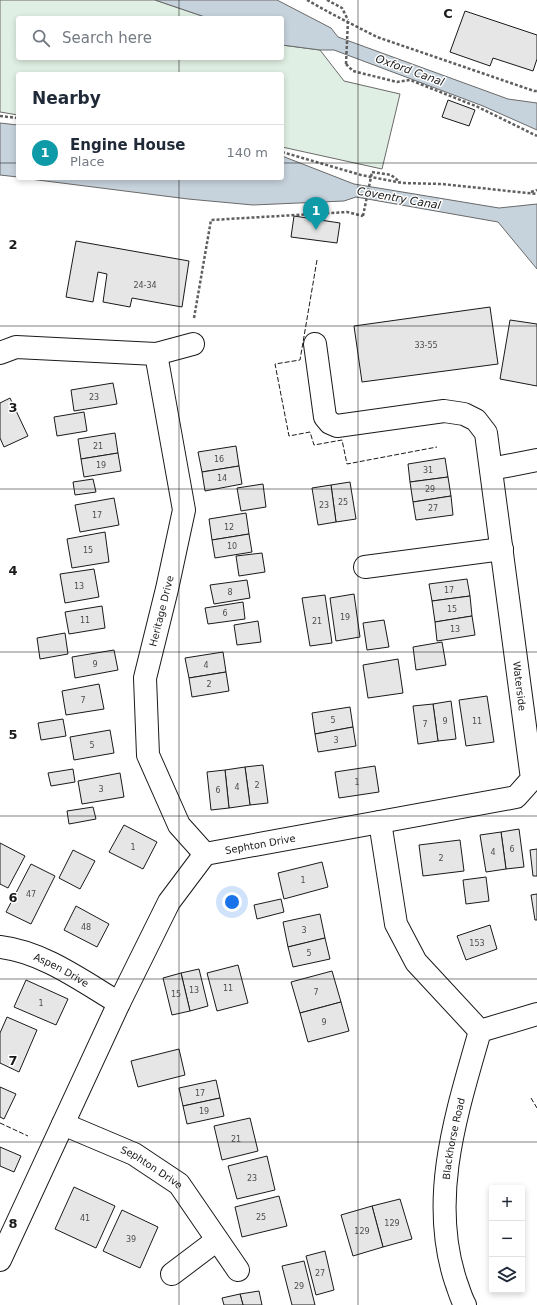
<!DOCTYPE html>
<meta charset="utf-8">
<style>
:root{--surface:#fff;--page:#f6f6f7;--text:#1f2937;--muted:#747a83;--line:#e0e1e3;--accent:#0f766e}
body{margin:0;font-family:"DejaVu Sans",sans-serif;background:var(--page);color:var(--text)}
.controls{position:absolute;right:12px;bottom:12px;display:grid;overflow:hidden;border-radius:4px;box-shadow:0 2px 6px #0003}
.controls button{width:36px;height:36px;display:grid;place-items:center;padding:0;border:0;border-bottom:1px solid var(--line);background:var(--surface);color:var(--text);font:20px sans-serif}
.you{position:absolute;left:232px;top:902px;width:14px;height:14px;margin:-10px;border:3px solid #fff;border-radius:50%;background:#1a73e8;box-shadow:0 0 0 6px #1a73e833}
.badge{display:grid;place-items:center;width:26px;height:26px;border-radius:50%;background:var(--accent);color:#fff;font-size:13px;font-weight:700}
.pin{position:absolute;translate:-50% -33px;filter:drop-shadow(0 1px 2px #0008)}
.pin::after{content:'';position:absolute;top:21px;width:14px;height:12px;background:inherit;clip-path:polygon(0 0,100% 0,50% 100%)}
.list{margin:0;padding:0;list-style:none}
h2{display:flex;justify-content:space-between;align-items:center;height:52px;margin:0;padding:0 16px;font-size:17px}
h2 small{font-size:13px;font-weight:400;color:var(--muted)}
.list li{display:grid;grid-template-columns:26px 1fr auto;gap:12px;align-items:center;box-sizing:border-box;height:56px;padding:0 16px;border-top:1px solid var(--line)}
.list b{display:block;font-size:15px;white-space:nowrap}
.list p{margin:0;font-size:13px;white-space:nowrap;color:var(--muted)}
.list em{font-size:13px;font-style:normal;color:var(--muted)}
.icon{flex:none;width:22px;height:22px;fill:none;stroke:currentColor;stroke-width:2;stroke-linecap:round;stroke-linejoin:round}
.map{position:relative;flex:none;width:537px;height:1305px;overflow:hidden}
.search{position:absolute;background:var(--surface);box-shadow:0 2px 6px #0003;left:16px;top:16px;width:268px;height:44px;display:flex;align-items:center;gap:10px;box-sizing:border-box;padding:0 14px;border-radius:4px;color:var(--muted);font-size:15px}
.panel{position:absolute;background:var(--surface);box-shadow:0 2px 6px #0003;left:16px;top:72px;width:268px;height:108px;border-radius:4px}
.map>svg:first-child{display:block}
</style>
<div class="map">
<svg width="537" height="1305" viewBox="0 0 537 1305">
<rect width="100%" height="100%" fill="#fff"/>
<path fill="#e0efe3" stroke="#6a6a6a" d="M0 0H155L208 18H18V58H282V45L320 50 344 81 400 94 382 169 282 147V74H18V115L0 112Z"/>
<g fill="#c6d2dc" stroke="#6a6a6a">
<path d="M155 0H277L331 28 338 37 508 99 537 103V130L483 106 334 50H320L282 45V18H208Z"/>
<path d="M0 123 18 125V177L0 175Z"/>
<path d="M282 156 354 184 499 208 537 204V269L498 222 356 197 344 201 253 205 188 199 22 178H282Z"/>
</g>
<g fill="#e6e6e6" stroke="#1a1a1a">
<path d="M465 11 537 35V59L533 71 493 58 490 66 450 52Z"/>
<path d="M448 100 475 110 469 126 442 117Z"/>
<path d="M294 216 340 223 337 243 291 237Z"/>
<path d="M76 241 189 261 182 307 132 298 130 307 103 302 107 274 98 272 93 302 66 297Z"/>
<path d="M490 307 498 364 362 382 354 326Z"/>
<path d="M510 320 537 324V386L500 379Z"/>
<path d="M113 383 117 404 74 411 71 390Z"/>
<path d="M10 398 28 436 4 447 0 438V403Z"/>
<path d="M84 412 87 431 57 436 54 417Z"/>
<path d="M115 433 118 453 81 459 78 439Z"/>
<path d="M236 446 239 466 202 472 198 452Z"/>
<path d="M118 453 121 471 84 477 81 459Z"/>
<path d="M445 458 448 477 410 482 408 464Z"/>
<path d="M239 466 242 484 205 491 202 472Z"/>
<path d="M448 477 451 496 413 502 410 482Z"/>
<path d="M93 479 96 492 75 495 73 482Z"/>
<path d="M350 482 356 519 336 522 331 485Z"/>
<path d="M263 484 266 507 241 511 237 488Z"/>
<path d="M331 485 336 522 318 525 312 488Z"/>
<path d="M451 496 453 515 416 520 413 502Z"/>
<path d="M114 498 119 525 80 532 75 505Z"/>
<path d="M246 513 249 534 212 540 209 519Z"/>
<path d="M105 532 109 562 72 568 67 539Z"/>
<path d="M249 534 252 552 215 558 212 540Z"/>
<path d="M262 553 265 572 239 576 236 556Z"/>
<path d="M94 569 99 597 65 603 60 574Z"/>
<path d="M467 579 470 596 432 601 429 584Z"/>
<path d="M247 580 250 598 214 604 210 585Z"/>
<path d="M354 594 360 637 336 641 330 598Z"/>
<path d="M325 595 332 643 310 646 302 598Z"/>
<path d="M470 596 472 616 435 622 432 601Z"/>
<path d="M243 602 245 619 208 624 205 608Z"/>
<path d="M102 606 105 628 69 634 65 612Z"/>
<path d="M472 616 475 635 437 641 435 622Z"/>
<path d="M384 620 389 647 367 650 363 623Z"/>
<path d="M258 621 261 642 237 645 234 625Z"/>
<path d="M65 633 68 654 40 659 37 638Z"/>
<path d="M442 642 446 665 416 670 413 647Z"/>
<path d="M114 650 118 670 75 678 72 657Z"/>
<path d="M223 652 226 672 189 678 185 658Z"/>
<path d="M398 659 403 693 368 698 363 665Z"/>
<path d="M226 672 229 691 192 697 189 678Z"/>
<path d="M99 684 104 709 66 715 62 691Z"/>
<path d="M487 696 494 742 466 746 459 700Z"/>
<path d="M451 701 456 739 438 741 433 704Z"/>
<path d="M433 704 438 741 418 744 413 706Z"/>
<path d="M350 707 353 727 315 734 312 713Z"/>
<path d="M63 719 66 736 41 740 38 723Z"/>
<path d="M353 727 356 746 318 752 315 734Z"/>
<path d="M110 730 114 753 74 760 70 737Z"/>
<path d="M263 765 268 803 250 805 245 767Z"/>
<path d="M375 766 379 792 339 798 335 772Z"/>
<path d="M245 767 250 805 229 808 225 770Z"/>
<path d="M73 769 75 782 51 786 48 773Z"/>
<path d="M225 770 229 808 211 810 207 772Z"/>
<path d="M120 773 124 797 82 804 78 781Z"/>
<path d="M93 807 96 819 69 824 67 811Z"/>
<path d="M124 825 157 842 143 869 109 852Z"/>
<path d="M519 829 524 867 506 869 501 832Z"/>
<path d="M501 832 506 869 486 872 480 835Z"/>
<path d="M460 840 464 871 423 876 419 845Z"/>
<path d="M0 843 25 856 8 888 0 884Z"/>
<path d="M537 849V876H533L530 850Z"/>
<path d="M73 850 95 861 80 889 59 878Z"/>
<path d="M322 862 328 887 284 899 278 873Z"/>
<path d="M31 864 55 876 31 924 6 912Z"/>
<path d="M486 877 489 901 466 904 463 880Z"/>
<path d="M537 894V920H535L531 895Z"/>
<path d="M281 899 284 912 257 919 254 905Z"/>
<path d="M76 906 109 924 97 947 64 930Z"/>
<path d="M320 914 325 938 288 947 283 922Z"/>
<path d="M490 925 497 949 466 960 457 936Z"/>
<path d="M325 938 330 959 293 967 288 947Z"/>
<path d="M238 965 248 1003 217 1011 207 973Z"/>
<path d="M199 969 208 1006 190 1011 181 973Z"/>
<path d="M332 971 341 1002 300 1013 291 982Z"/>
<path d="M181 973 190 1011 172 1015 163 978Z"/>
<path d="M26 980 68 999 56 1025 14 1007Z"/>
<path d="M341 1002 349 1031 308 1042 300 1013Z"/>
<path d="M7 1017 37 1030 19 1072 0 1063V1033Z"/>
<path d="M179 1049 185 1075 138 1087 131 1061Z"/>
<path d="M216 1080 220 1098 183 1106 179 1088Z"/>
<path d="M0 1087 16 1094 4 1119 0 1117Z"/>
<path d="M220 1098 224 1116 187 1124 183 1106Z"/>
<path d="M250 1118 258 1151 222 1160 214 1126Z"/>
<path d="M0 1147 21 1156 14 1172 0 1166Z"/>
<path d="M267 1156 275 1190 237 1199 228 1166Z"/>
<path d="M74 1187 115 1206 96 1248 55 1229Z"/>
<path d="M279 1196 287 1226 242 1237 235 1207Z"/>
<path d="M400 1199 412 1239 383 1247 372 1206Z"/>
<path d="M372 1206 383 1247 353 1256 341 1215Z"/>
<path d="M122 1210 158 1227 140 1268 103 1251Z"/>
<path d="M325 1251 334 1290 316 1295 306 1256Z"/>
<path d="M304 1261 315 1305H292L282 1266Z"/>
<path d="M259 1291 262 1305H243L240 1294Z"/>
<path d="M240 1294 243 1305H224L222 1298Z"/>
</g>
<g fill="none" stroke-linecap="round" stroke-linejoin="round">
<g stroke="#1a1a1a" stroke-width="24">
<g id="minor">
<path d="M193 344 156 354 184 510 167 589 145 678 148 755 179 825 205 854"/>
<path d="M0 353 16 347 156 354"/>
<path d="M491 469 537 460"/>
<path d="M365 567 502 549"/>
<path d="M380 822 396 924 416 962 480 1031"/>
<path id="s1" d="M0 947C43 952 82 981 119 1003"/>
<path id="s2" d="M63 1124 134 1154 179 1184 238 1270"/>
<path id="s3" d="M0 1260 119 1003 169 902 205 854 516 797 532 779 486 433 476 420 464 414 444 411 337 426 330 423 325 417 315 344"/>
<path d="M172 1274 217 1240"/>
<path id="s4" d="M465 1305C461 1298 459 1290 456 1282 428 1198 457 1112 480 1031L537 1014"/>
</g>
</g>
<g stroke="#5f5f5f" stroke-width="2.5" stroke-dasharray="3 2" stroke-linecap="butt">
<path d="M307 0 332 14 377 37 534 91H537"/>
<path d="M327 0 342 8 348 20"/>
<path d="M346 64 353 71 397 82 410 80 478 107 537 136"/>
<path d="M0 116 18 118"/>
<path d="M282 152 361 175 402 183 442 184 537 194"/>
<path d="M372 172 391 175 400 182"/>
<path d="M531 192 537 190"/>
<path d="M194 318 211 220 347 212 363 216"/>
</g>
<use href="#minor" stroke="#fff" stroke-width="22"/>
<g stroke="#5f5f5f" stroke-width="2.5" stroke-dasharray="3 2" stroke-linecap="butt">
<path d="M346 64 348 20"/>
<path d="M363 216 372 172"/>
</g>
<g stroke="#1a1a1a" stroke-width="1" stroke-dasharray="5 2" stroke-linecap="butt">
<path d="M317 260 300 360 275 364 289 436 310 432 314 445 342 440 347 464 437 447"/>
<path d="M531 1098 537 1108"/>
<path d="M0 1123 28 1136"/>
</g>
</g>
<path fill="none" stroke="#1a1a1a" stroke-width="1" stroke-opacity="0.55" d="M179 0V18M358 0V1305M179 58V74M0 163H18M282 163H537M179 178V1305M0 326H537M0 489H537M0 652H537M0 816H537M0 979H537M0 1142H537"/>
<g text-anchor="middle" stroke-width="3" stroke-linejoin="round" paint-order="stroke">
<g font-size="8" fill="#4d4d4d">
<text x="145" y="288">24-34</text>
<text x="426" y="348">33-55</text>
<text x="94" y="400">23</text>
<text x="98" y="449">21</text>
<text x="219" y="462">16</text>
<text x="101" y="468">19</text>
<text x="428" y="473">31</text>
<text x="222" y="481">14</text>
<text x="430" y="492">29</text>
<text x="343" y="505">25</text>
<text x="324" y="508">23</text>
<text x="433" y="511">27</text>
<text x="97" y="518">17</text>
<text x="229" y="530">12</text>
<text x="232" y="549">10</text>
<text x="88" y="553">15</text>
<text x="79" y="589">13</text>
<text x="449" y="593">17</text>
<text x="230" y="595">8</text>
<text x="452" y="612">15</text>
<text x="225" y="616">6</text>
<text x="345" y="620">19</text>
<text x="85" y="623">11</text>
<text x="317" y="624">21</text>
<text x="455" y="632">13</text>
<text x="95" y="667">9</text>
<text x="206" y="668">4</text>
<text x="209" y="687">2</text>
<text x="83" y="703">7</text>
<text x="333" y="723">5</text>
<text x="445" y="724">9</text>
<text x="477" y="724">11</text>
<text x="425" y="727">7</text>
<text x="336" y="743">3</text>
<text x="92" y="748">5</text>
<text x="357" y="785">1</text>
<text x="257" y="788">2</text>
<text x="237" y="790">4</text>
<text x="101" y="792">3</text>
<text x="218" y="793">6</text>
<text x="133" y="850">1</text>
<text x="512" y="852">6</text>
<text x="493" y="855">4</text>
<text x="441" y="861">2</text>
<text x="303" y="883">1</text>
<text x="31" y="897">47</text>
<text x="86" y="930">48</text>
<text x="304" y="933">3</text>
<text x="477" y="946">153</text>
<text x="309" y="956">5</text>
<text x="228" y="991">11</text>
<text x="194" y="993">13</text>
<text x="316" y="995">7</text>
<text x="176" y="997">15</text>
<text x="41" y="1006">1</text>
<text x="324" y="1025">9</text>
<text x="200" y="1096">17</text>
<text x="204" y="1114">19</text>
<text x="236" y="1142">21</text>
<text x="252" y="1181">23</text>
<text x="261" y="1220">25</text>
<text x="85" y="1221">41</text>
<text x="392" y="1226">129</text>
<text x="362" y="1234">129</text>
<text x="131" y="1242">39</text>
<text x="320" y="1276">27</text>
<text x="299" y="1289">29</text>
</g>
<g font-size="10" fill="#1a1a1a" stroke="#fff">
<text transform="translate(161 611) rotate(-76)" y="4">Heritage Drive</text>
<text transform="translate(520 686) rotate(83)" y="4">Waterside</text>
<text dy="4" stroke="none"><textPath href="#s3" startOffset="512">Sephton Drive</textPath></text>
<text dy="4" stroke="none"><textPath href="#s1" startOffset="66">Aspen Drive</textPath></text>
<text dy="4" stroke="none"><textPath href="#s4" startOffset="170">Blackhorse Road</textPath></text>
<text dy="4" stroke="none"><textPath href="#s2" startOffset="99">Sephton Drive</textPath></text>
</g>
<g font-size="11" font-style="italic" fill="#1a1a1a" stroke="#fff">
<text transform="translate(410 70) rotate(20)" y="4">Oxford Canal</text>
<text transform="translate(399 198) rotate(10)" y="4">Coventry Canal</text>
</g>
</g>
<g font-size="13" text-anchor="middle" font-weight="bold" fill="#1a1a1a" stroke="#fff" stroke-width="3" stroke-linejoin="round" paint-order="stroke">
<text x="448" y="18">C</text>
<text x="13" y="249">2</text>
<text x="13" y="412">3</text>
<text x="13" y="575">4</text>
<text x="13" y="739">5</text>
<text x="13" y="902">6</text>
<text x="13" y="1065">7</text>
<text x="13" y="1228">8</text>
</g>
</svg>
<div class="controls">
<button>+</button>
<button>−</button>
<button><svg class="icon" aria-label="layers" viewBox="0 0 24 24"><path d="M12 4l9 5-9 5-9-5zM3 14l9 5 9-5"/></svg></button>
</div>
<div class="you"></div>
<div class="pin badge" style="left:316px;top:230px;background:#0f9aa8">1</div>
<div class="search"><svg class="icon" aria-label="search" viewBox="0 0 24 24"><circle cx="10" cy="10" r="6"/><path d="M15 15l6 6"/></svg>Search here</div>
<section class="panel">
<h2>Nearby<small></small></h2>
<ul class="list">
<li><span class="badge" style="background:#0f9aa8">1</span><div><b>Engine House</b><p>Place</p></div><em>140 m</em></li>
</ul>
</section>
</div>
